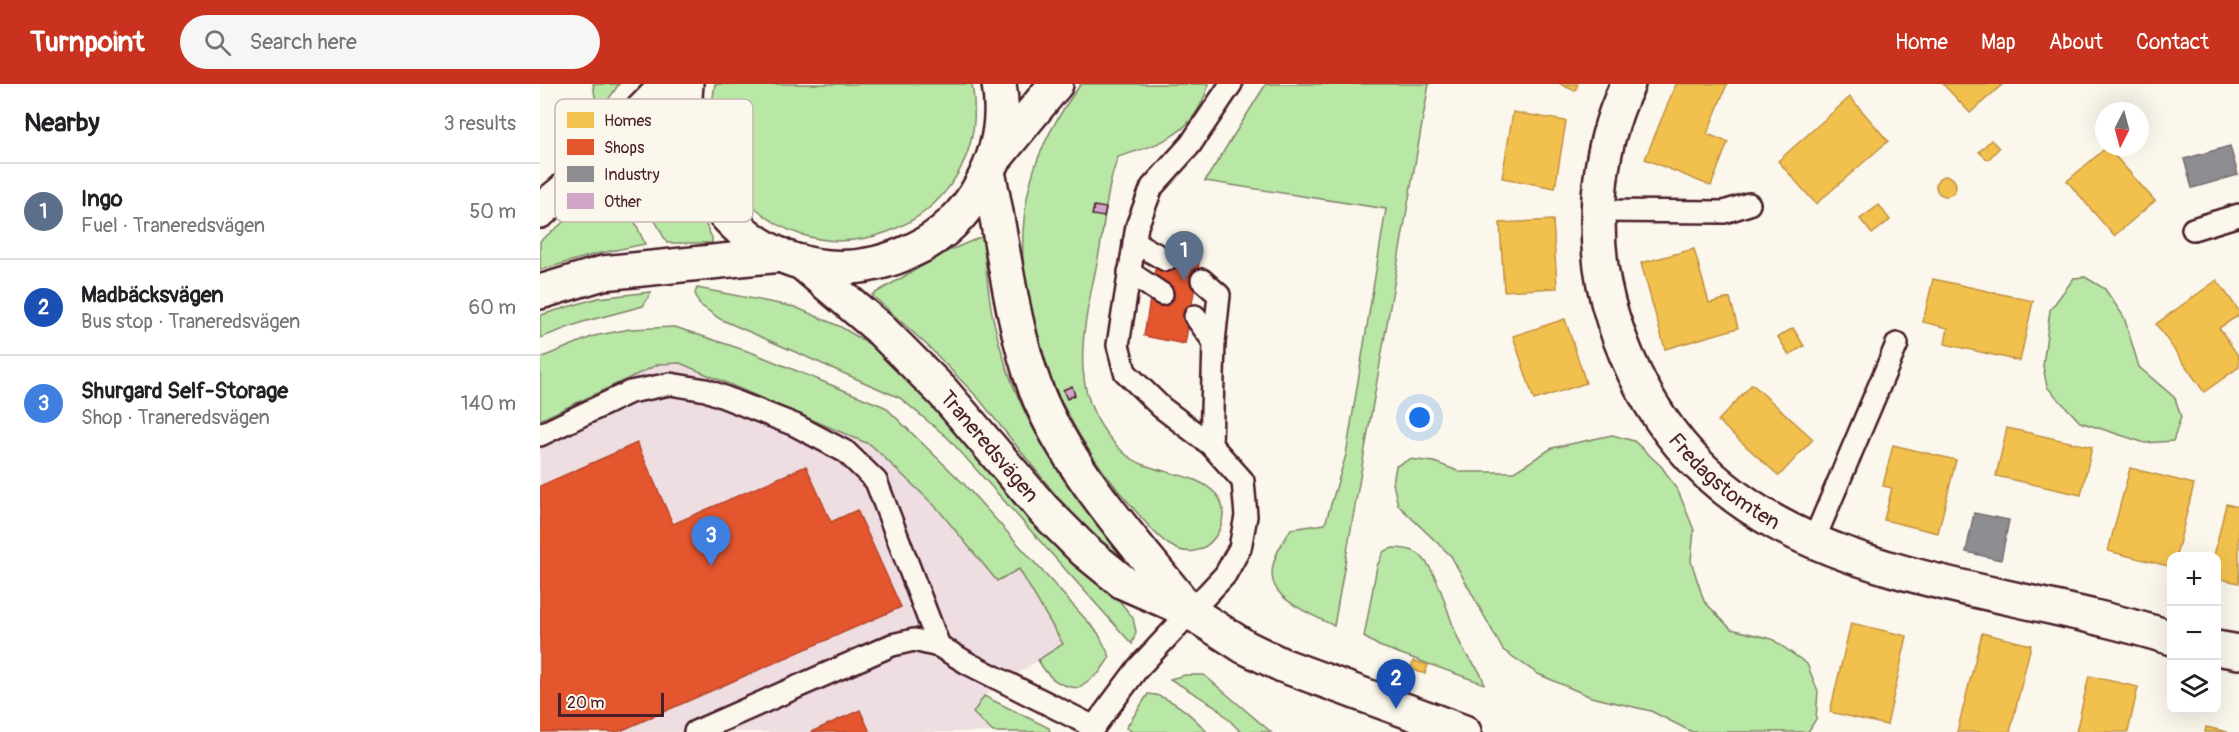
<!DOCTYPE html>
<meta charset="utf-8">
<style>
:root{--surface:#fff;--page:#f6f6f6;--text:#202124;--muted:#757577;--line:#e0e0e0;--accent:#c8321e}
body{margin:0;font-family:Pangolin,sans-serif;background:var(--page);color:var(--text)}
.controls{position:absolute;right:18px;bottom:18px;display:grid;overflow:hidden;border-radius:12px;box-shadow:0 6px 24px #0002}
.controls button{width:54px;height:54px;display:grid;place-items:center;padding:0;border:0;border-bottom:2px solid var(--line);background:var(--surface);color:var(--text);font:30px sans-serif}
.compass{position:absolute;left:1555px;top:18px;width:54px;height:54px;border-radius:50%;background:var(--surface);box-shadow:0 6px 24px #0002;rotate:186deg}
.scale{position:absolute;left:18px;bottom:15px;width:106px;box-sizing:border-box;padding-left:6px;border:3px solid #4a1f2b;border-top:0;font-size:16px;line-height:21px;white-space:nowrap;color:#4a1f2b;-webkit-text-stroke:4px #fbf7ec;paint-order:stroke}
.you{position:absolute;left:880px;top:334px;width:21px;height:21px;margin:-15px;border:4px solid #fff;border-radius:50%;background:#1a73e8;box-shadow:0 0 0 9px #1a73e833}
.badge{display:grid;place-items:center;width:39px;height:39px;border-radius:50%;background:var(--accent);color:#fff;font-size:20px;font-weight:700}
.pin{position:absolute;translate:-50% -50px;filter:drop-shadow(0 2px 3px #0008)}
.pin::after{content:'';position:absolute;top:32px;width:21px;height:18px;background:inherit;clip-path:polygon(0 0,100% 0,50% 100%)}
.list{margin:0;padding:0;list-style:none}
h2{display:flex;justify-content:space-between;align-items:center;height:78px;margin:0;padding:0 24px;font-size:26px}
h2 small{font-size:20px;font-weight:400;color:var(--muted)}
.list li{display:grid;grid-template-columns:39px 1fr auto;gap:18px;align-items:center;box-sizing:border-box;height:96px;padding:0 24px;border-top:2px solid var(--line)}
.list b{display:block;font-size:22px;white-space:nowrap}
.list p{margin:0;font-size:20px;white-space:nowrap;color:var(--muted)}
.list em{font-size:20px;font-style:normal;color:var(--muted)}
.icon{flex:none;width:33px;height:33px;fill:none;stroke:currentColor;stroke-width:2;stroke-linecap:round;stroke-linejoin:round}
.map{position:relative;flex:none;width:1699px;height:648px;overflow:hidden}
header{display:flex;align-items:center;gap:36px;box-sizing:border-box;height:84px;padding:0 30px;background:var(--accent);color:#fff}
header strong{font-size:28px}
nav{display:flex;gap:33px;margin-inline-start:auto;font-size:21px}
.search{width:420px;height:54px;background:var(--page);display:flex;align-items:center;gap:15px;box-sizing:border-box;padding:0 21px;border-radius:33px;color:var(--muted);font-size:22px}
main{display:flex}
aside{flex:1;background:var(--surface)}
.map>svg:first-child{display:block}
</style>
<header>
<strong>Turnpoint</strong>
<div class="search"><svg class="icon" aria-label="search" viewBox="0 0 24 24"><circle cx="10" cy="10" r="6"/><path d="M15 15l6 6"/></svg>Search here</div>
<nav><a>Home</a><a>Map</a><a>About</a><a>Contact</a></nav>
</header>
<main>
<aside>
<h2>Nearby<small>3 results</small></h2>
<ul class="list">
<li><span class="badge" style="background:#5c6f8a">1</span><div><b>Ingo</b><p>Fuel · Traneredsvägen</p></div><em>50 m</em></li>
<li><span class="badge" style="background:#1a4fb4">2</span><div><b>Madbäcksvägen</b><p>Bus stop · Traneredsvägen</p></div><em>60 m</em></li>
<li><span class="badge" style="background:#3f7fe0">3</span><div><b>Shurgard Self-Storage</b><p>Shop · Traneredsvägen</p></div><em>140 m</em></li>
</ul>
</aside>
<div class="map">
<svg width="1699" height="648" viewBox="0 0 1699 648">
<rect width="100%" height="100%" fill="#fbf7ec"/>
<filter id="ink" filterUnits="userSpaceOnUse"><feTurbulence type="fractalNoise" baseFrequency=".0167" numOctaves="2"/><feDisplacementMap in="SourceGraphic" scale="12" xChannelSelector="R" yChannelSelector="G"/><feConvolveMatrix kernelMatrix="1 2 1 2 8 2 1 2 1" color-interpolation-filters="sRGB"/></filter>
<g filter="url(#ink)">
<path fill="#eedee1" d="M140 279 331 361 397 424 457 497 478 484 523 560 444 612 433 629 453 648H0V336L119 280Z"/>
<g fill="#b8e7a6" stroke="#818368" stroke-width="1.5">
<path d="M53 0H79L66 19 57 25Z"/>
<path d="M175 0H432C458 147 260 219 188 88 173 61 169 30 175 0Z"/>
<path d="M541 0H669C654 50 624 59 578 73 567 102 565 134 560 164 546 238 520 309 583 368 610 393 651 384 676 410 693 429 677 463 654 467 630 472 608 441 594 425 517 339 461 212 491 96 500 62 520 28 541 0Z"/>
<path d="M726 0H889L794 542C743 516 709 506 751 445L785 440 806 371 846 125 665 97Z"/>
<path d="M116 43 121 44 172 154V159H127L87 84 88 78Z"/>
<path d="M70 95 77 98 105 160 56 170 0 186V157L46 120Z"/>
<path d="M443 152C446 179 447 207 453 234 473 330 521 397 582 471L579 474 569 468 519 415 439 315 390 264 332 211 408 167Z"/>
<path d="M1545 193 1565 205 1584 233 1599 283 1635 314 1641 333 1633 357 1605 359 1540 338 1507 303 1503 282 1510 226 1534 194Z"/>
<path d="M157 204 255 223 301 243 366 282 513 452 578 515 593 534 596 548 592 560 408 354 360 314 180 235 159 220 155 209Z"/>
<path d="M111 208 103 222 43 238 0 254V232L4 230 58 214Z"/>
<path d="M135 243 213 269 345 323 423 399 558 549 570 573 559 589 538 604C517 602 508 593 498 576L523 560 479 485 457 497 397 424 331 361 140 279 119 280 0 336V274L54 252 90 245Z"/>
<path d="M1072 351 1094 357 1122 383 1139 409 1154 446 1151 477 1164 517 1191 545 1232 555 1267 580 1278 607 1276 635 1268 648H1152L1111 627 1051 613 998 590 963 566 911 472 858 421 853 399 856 382 870 375 894 378 921 388H974L1012 364Z"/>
<path d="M853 464C863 464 876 465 883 474 903 497 908 538 923 565 929 577 943 587 944 600L839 562 824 553 837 482 844 467Z"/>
<path d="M645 591H664L731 648H701L675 622 630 595Z"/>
<path d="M608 610C630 611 653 632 667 648H593L586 644Z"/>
<path d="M444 612 509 644 510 648H453L433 629Z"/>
</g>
<g fill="#f2c14e" stroke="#c09044" stroke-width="1.5">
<path d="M1020 0H1038L1035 7Z"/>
<path d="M1136 0H1187L1167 50 1188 58 1171 102 1105 75Z"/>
<path d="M1403 0H1463L1430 29Z"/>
<path d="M1310 13 1348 57 1276 120 1238 77Z"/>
<path d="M973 28 1026 37 1015 104 962 94Z"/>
<path d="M1451 56 1459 64 1448 76 1439 68Z"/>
<path d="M1567 63 1615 117 1574 152 1527 97Z"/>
<circle cx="1406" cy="102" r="10"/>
<path d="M1339 121 1350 136 1332 150 1320 135Z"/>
<path d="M1013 136 1017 204 964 207 960 139Z"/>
<path d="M1154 165 1169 219 1190 214 1198 244 1125 265 1101 179Z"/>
<path d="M1393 195 1493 217 1480 277 1405 260 1408 244 1383 238Z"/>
<path d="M1677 196 1699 227V231L1679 244 1699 273V283L1664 308 1616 240Z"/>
<path d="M1025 235 1046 299 994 316 973 252Z"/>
<path d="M1253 244 1264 262 1249 271 1238 253Z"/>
<path d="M1212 300 1273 355 1239 392 1178 337Z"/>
<path d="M1467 344 1552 363 1541 411 1456 392Z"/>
<path d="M1353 361 1416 376 1398 449 1344 436 1352 404 1343 402Z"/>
<path d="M1590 384 1654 400 1636 472H1632V483L1568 467Z"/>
<path d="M1686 420 1699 423V499L1676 494V472H1674Z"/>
<path d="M1311 539 1367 552 1347 641 1290 628Z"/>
<path d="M1442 549 1491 561 1470 648H1417Z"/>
<path d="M873 577 888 581 885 590 871 585Z"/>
<path d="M1549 592 1598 603 1588 648H1536Z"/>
<path d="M1666 643 1688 648H1665Z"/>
</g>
<g fill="#e4572e" stroke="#b6462d" stroke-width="1.5">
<path d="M618 167 660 173 645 260 604 252Z"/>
<path d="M97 359 133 440 266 382 291 438 317 426 361 523 78 648H0V402Z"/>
<path d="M320 626 330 648H271Z"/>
</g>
<g fill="#8d8d92" stroke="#796c73" stroke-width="1.5">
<path d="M1690 62 1698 91 1652 104 1644 75Z"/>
<path d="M1434 429 1469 436 1461 476 1426 468Z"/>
</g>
<g fill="#d0a5c8" stroke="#4a1f2b" stroke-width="1.5">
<path d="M554 122 566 124 564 133 552 131Z"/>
<path d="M532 302 535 311 527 315 523 306Z"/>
</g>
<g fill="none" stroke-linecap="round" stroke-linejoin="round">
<g stroke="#4a1f2b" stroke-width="26">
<g id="lane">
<path d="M1058 127 1184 128 1209 120"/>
<path d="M1653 145 1699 131"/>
<path d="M594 158 626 176"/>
<path d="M589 188 622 210"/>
<path d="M662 196 679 211 674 258"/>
<path d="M655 232 674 258 671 361"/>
<path d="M0 351 90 308 130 300 166 306 255 341 306 368 336 397 399 562"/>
<path d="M1273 458 1357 260"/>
<path d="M155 648 352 561 374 556 399 562 429 580 554 643"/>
<path d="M550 648 598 584 685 491 700 464 706 432 703 397 671 361 621 323 585 288 578 261 597 142 612 103 650 61 691 0"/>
</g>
</g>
<g stroke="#4a1f2b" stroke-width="38">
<g id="street">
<path id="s1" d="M1088 0C1054 70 1049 162 1073 235 1159 501 1409 485 1632 554"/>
<path d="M1676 564 1699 568"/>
</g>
</g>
<g stroke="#4a1f2b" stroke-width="38">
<g id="secondary">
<path d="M146 0C133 129 253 224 373 166 402 153 426 129 441 101 458 70 465 35 459 0"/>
<path d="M456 73 516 0"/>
<path d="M448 88C464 161 470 235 496 306 527 385 594 457 646 523"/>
<path d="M0 127 24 107 128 0"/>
<path id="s2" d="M261 178 339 244 403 308 503 425 545 467 583 498 649 527 705 563 742 581 924 648"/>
<path d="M0 208 63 189 241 171"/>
</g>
</g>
<use href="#lane" stroke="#fbf7ec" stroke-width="21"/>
<use href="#street" stroke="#fbf7ec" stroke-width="33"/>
<use href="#secondary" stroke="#fbf7ec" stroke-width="33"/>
</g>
</g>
<g text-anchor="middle" stroke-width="6" stroke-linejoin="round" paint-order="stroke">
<g font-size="21" fill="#4a1f2b" stroke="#fbf7ec">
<text dy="7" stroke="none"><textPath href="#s2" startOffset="264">Traneredsvägen</textPath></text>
<text dy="7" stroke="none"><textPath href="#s1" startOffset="442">Fredagstomten</textPath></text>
</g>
</g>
<rect x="15" y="15" width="198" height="123" rx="9" fill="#fbf7ec" stroke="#c6b6b2" stroke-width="1.5"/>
<rect x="27" y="28" width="27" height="16" fill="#f2c14e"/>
<rect x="27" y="55" width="27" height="16" fill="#e4572e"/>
<rect x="27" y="82" width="27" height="16" fill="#8d8d92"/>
<rect x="27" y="109" width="27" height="16" fill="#d0a5c8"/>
<g font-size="16" fill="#4a1f2b">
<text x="64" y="42">Homes</text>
<text x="64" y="69">Shops</text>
<text x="64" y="96">Industry</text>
<text x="64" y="123">Other</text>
</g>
</svg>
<div class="controls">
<button>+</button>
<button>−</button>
<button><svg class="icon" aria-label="layers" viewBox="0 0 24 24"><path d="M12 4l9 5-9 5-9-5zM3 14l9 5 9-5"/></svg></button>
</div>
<svg class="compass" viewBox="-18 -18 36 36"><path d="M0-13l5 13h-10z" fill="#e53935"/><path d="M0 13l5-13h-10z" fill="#757577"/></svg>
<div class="scale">20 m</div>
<div class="you"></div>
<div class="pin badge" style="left:644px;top:197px;background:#5c6f8a">1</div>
<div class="pin badge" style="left:856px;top:625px;background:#1a4fb4">2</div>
<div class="pin badge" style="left:171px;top:482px;background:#3f7fe0">3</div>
</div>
</main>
